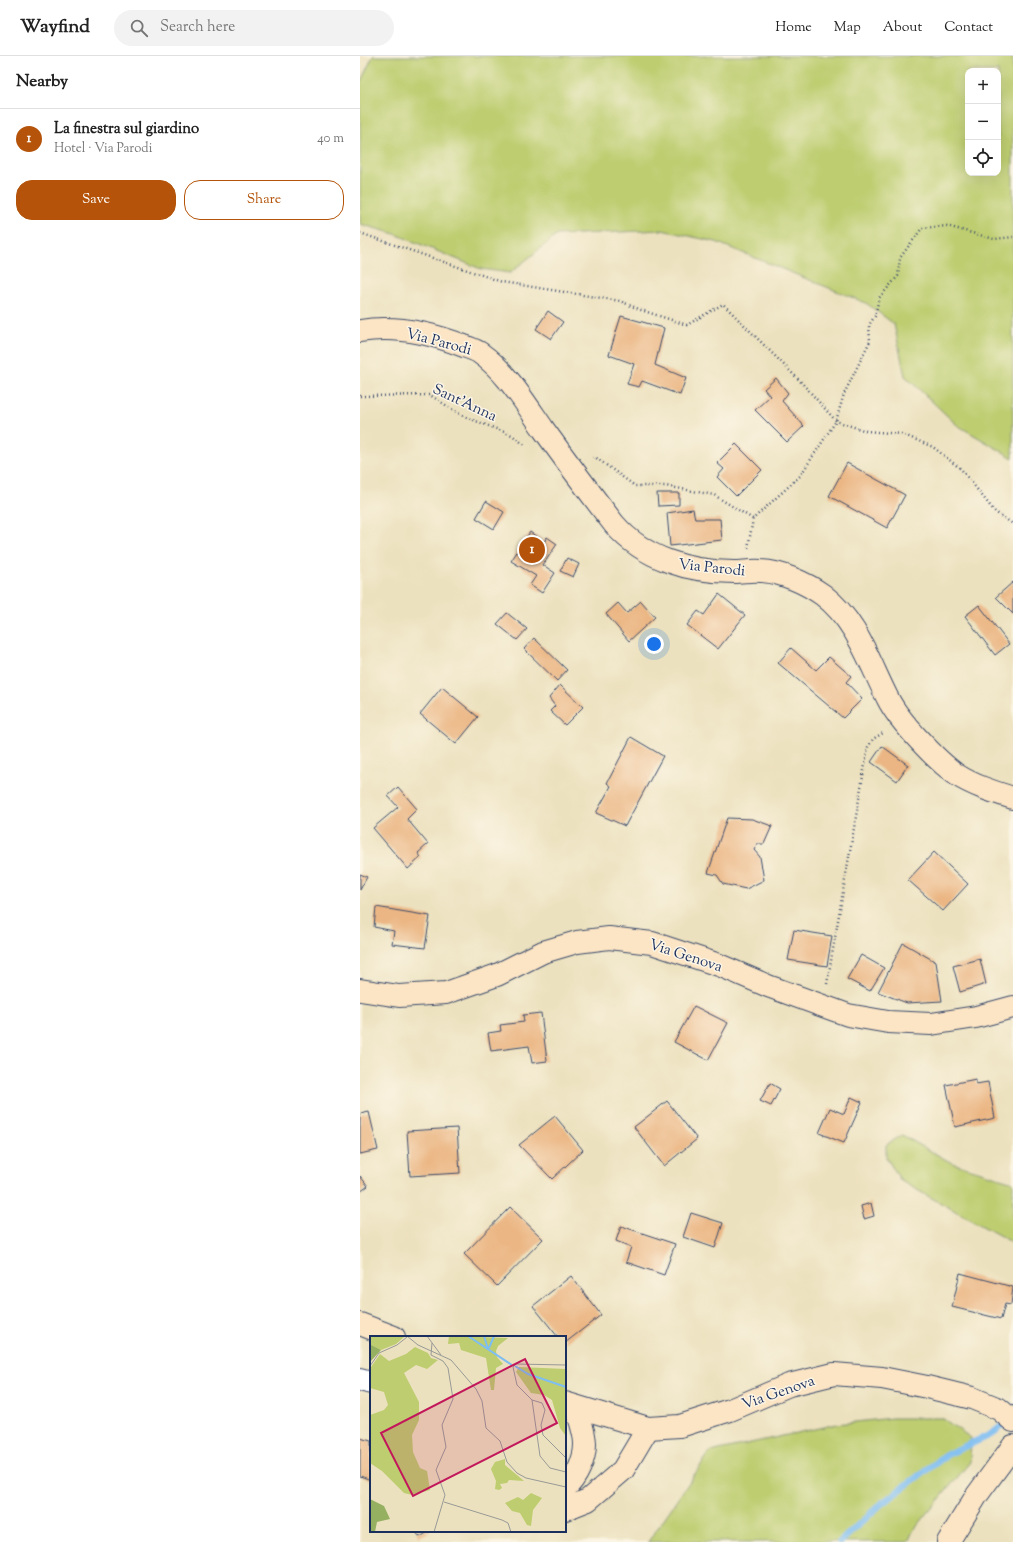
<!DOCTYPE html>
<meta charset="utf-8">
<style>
:root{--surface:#fff;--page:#f2f2f2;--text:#222;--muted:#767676;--line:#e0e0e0;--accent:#b45309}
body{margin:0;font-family:"Sorts Mill Goudy",serif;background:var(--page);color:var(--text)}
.controls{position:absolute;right:12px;top:12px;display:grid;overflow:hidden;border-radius:8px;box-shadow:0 4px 16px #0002}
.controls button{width:36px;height:36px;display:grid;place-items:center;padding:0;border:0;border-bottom:1px solid var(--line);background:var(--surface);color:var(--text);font:20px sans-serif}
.you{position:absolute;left:294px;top:588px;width:14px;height:14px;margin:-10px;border:3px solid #fff;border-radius:50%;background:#1a73e8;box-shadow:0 0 0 6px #1a73e833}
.badge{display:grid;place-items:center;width:26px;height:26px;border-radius:50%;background:var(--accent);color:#fff;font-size:13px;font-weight:700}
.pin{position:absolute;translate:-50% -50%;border:2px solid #fff;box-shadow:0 1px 4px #0006}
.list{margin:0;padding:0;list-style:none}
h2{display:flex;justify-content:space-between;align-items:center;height:52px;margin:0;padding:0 16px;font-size:17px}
h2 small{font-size:13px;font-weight:400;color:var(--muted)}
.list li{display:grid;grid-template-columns:26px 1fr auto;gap:12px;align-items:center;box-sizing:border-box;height:60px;padding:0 16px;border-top:1px solid var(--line)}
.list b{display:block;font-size:15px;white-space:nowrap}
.list p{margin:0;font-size:13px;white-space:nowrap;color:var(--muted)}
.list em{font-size:13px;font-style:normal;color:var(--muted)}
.actions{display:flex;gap:8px;padding:12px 16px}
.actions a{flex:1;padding:9px 0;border:1px solid var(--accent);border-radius:16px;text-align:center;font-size:14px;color:var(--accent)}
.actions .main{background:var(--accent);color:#fff}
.icon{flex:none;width:22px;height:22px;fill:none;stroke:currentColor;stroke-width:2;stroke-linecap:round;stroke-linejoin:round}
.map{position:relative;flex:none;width:653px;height:1486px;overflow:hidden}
header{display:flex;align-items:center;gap:24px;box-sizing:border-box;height:56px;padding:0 20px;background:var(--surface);border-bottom:1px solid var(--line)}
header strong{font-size:19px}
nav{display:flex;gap:22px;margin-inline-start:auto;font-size:14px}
.search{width:280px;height:36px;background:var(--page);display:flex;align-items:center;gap:10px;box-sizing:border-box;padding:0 14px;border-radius:22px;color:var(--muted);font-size:15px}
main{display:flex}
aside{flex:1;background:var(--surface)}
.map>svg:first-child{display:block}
</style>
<header>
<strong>Wayfind</strong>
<div class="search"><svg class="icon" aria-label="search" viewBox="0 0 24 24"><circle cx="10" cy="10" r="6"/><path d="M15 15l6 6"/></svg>Search here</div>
<nav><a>Home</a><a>Map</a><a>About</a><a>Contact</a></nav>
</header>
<main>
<aside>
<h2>Nearby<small></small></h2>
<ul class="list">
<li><span class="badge">1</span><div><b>La finestra sul giardino</b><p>Hotel · Via Parodi</p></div><em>40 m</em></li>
</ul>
<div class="actions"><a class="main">Save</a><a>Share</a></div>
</aside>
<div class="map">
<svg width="653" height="1486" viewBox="0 0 653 1486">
<rect width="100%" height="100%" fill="#fcf5e5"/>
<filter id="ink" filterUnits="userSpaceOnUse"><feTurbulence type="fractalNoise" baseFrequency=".025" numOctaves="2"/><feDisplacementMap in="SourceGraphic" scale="8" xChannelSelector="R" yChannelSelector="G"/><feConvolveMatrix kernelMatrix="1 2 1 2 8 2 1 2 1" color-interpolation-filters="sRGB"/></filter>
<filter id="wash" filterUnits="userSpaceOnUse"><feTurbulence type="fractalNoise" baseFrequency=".012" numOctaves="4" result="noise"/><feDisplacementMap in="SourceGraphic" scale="16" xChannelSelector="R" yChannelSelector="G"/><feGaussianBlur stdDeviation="0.9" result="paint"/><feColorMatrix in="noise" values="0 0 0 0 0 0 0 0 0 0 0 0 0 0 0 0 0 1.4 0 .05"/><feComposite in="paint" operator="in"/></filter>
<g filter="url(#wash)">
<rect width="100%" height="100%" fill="#ece1be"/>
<g fill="#bdcd6f" stroke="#6c7e66" fill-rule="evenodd">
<path d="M13 0H653V402L597 369 545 320 534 268 506 247 356 186 302 174 197 179 150 217 121 213 35 178 0 168V27ZM608 15H638V117H608Z"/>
<path d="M542 1079 592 1107 653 1126V1187L541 1125 526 1101V1089Z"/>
<path d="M532 1362H582L611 1382 610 1406 553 1475 548 1486H288L350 1396 477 1368Z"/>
</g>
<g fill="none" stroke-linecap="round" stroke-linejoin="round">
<path stroke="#7ebef2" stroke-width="7" d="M480 1486 521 1448 588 1398 630 1379 649 1365"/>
</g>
<g id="blocks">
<g fill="#ebb683">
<path d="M188 255 203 266 191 283 176 273Z"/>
<path d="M261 260 304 272 295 309 326 322 320 339 282 325 279 331 267 328 274 308 249 299Z"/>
<path d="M416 322 428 337 422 345 444 370 427 386 395 354 410 340 404 333Z"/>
<path d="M376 388 402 414 376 440 357 421 364 413 357 407Z"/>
<path d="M487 407 545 439 527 472 469 440Z"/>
<path d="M297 437H319V449L298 450Z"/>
<path d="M126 445 144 456 134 473 116 462Z"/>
<path d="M333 453 335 463H360L362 484 310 490 307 457Z"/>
<path d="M170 476 184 486 187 481 197 488 183 509 195 517 182 537 170 529 176 520 151 505Z"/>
<path d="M207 502 219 508 213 521 200 515Z"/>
<path d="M653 526V558L636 541Z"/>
<path d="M359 538 385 559 358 593 327 569 338 555 344 559Z"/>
<path d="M281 545 295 561 269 585 246 558 258 547 267 557Z"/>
<path d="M619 549 649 588 635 599 605 560Z"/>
<path d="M147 557 167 573 157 584 137 568Z"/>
<path d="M174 582 207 614 197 625 164 593Z"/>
<path d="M431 592 456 614 469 601 491 620 486 626 502 643 483 662 418 607Z"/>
<path d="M200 629 223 651 205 669 190 655 195 650 189 642Z"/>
<path d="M82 631 118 661 96 688 60 658Z"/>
<path d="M271 681 303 700 265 770 236 757 251 730 247 727Z"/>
<path d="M522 690 548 709 537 725 511 706Z"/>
<path d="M38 731 57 753 47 763 68 788 58 797 61 801 48 813 13 772 38 751 28 740Z"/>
<path d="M367 762 392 763 412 770 404 788H397L394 794 400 801 404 824 386 833 363 828 357 819 348 817Z"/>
<path d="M574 796 608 828 583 855 548 824Z"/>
<path d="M0 818 7 821 0 834Z"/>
<path d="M16 851 70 860 65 892 32 888 34 875 14 871Z"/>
<path d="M434 874 472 880 467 910 428 904Z"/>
<path d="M543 887 576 906 582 945 547 947 518 936Z"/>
<path d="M501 899 524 912 510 935 487 923Z"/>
<path d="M620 903 626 928 600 936 593 910Z"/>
<path d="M334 950 368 967 348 1004 314 986Z"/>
<path d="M181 957 187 1005 172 1007 169 990 131 995 128 977 141 975 140 969 164 966 163 959Z"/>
<path d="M616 1023V1028L628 1026 635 1062 595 1071 586 1029Z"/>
<path d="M410 1027 420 1033 411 1050 400 1045Z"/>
<path d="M491 1041 502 1046 484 1087 459 1077 470 1052 484 1058Z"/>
<path d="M307 1045 337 1083 304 1110 274 1071Z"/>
<path d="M9 1056 18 1094 0 1098V1058Z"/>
<path d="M195 1060 223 1094 192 1123 159 1089Z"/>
<path d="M97 1072 100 1117 50 1120 47 1075Z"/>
<path d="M0 1120 8 1130 0 1136Z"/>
<path d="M511 1147 514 1160 504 1163 501 1150Z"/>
<path d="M150 1151 183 1183 137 1230 104 1198Z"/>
<path d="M331 1157 363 1167 355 1192 323 1181Z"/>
<path d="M261 1170 315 1188 304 1219 266 1206 271 1191 256 1185Z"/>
<path d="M600 1217 653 1231 651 1249 645 1248 641 1263 592 1251Z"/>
<path d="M211 1220 241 1259 205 1287V1281H198L173 1250Z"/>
<path d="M0 1382 11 1385V1424L0 1420Z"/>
<path d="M56 1475H71L59 1481Z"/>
</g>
</g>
</g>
<g filter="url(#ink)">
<use href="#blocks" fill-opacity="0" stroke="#3a4a6c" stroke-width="1"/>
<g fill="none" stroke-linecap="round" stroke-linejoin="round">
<g stroke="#3a4a6c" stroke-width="24">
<path id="street" d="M0 1324 11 1327"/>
</g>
<g stroke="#3a4a6c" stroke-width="24">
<g id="secondary">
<path d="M0 275C35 269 71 277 104 290 109 292 116 294 120 297 147 316 165 347 184 374 207 406 230 437 254 468 284 503 329 516 374 516 383 516 392 514 401 515 422 516 446 527 463 539 497 565 509 606 528 643 539 665 577 705 597 719 614 730 634 736 653 742"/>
<path d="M0 934 39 940 86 937 137 919 183 896 217 886 249 882 292 887 359 909 408 930 488 959 528 966 571 968 616 961 653 951"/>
<path d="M0 1268 34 1281"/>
<path d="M205 1347 288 1372 320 1370 370 1354 429 1329 474 1318 522 1322 567 1331 612 1342 639 1353 653 1365"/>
<path d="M205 1432C217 1422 225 1403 225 1388 225 1376 219 1362 216 1351"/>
<path d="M205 1453 228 1444 263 1414 288 1372"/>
<path d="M588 1486 617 1439 653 1390"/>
</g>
</g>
<g stroke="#3a4a6c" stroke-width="2.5" stroke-dasharray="1 3" stroke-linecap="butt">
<path d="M0 177 142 226 260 245 281 254 327 269 363 248 441 326 476 365 506 375 542 378 573 391 601 413 635 456 653 468"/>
<path d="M0 340 70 339 103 360 152 379 166 390"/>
<path d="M233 402 235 401 275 430H306L354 439 393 463"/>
<path d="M388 492 393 463 440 420 476 365 484 338 510 285 509 269 515 260 519 242 538 220 540 202 562 172 587 170 634 183 653 181"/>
<path d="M467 928 508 691 513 683 523 677"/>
</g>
<use href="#street" stroke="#fff" stroke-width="22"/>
<use href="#secondary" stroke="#fce5c4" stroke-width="22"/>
</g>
</g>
<g text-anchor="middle" stroke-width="3" stroke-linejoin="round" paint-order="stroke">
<g font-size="15" fill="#1b2f5e" stroke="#fcf5e5">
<text transform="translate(79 285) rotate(15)" y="5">Via Parodi</text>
<text transform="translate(105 346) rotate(25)" y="5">Sant'Anna</text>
<text transform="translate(352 511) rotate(6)" y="5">Via Parodi</text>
<text transform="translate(326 899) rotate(18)" y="5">Via Genova</text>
<text transform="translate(418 1336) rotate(-19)" y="5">Via Genova</text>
</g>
</g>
<g transform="translate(10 1280)">
<rect width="196" height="196" fill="#ece1be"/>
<path d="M0 0H34V1L26 8 11 14 0 9ZM79 0 138 2 128 10 126 15 127 21 133 28 126 32 124 54H121L116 22 91 14 89 7 78 8ZM45 11 58 17 61 22 68 24 57 33 46 29 34 37 49 66V84L42 99 43 116 50 132 57 135 60 154 42 159 34 157 12 135 0 127V79L14 74 18 69 14 56 0 52 1 31 10 18 19 25 36 18ZM149 31 196 33V100L190 92 182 64 174 59 161 57 146 36ZM135 123V129L154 145 139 144 137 147 130 148 132 152 129 154 125 153 126 145 121 133 125 126ZM161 157 172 162 163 174 161 190 157 189 150 177 142 175 135 167 148 161 153 164Z" fill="#bdcd6f"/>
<path d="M1 9 11 14 0 26V9ZM0 163 14 170 20 183 7 186 5 196H0Z" fill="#96b062"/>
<path fill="none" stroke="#7ebef2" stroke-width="2" d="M98 0 142 29M114 0 118 13M119 12 124 0M145 30 158 38 196 51"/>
<path fill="none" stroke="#989a98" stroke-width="1" d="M37 0 48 9 81 24 106 53 112 65 116 92 130 105 137 126 147 137 156 142 196 151M57 0 71 19M62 7 61 19 73 25 78 32 83 63 72 89 76 111 66 134 75 159 64 196M196 29 146 28 143 31 147 49 162 64 170 120 180 132 196 136M0 30 9 17 27 9 37 1M162 64 172 67 175 74M175 74 171 89 173 99 196 122M74 166 132 184 138 187 141 196"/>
<path fill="#c2185b" fill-opacity="0.15" stroke="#c2185b" stroke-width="2" d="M155 23 187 87 43 160 11 97Z"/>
<rect width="196" height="196" fill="none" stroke="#1b2f5e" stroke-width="2"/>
</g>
</svg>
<div class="controls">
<button>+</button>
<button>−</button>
<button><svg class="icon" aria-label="locate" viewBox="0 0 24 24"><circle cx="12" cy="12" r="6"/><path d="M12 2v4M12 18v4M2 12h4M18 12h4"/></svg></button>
</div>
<div class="you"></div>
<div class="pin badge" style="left:172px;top:494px">1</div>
</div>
</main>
